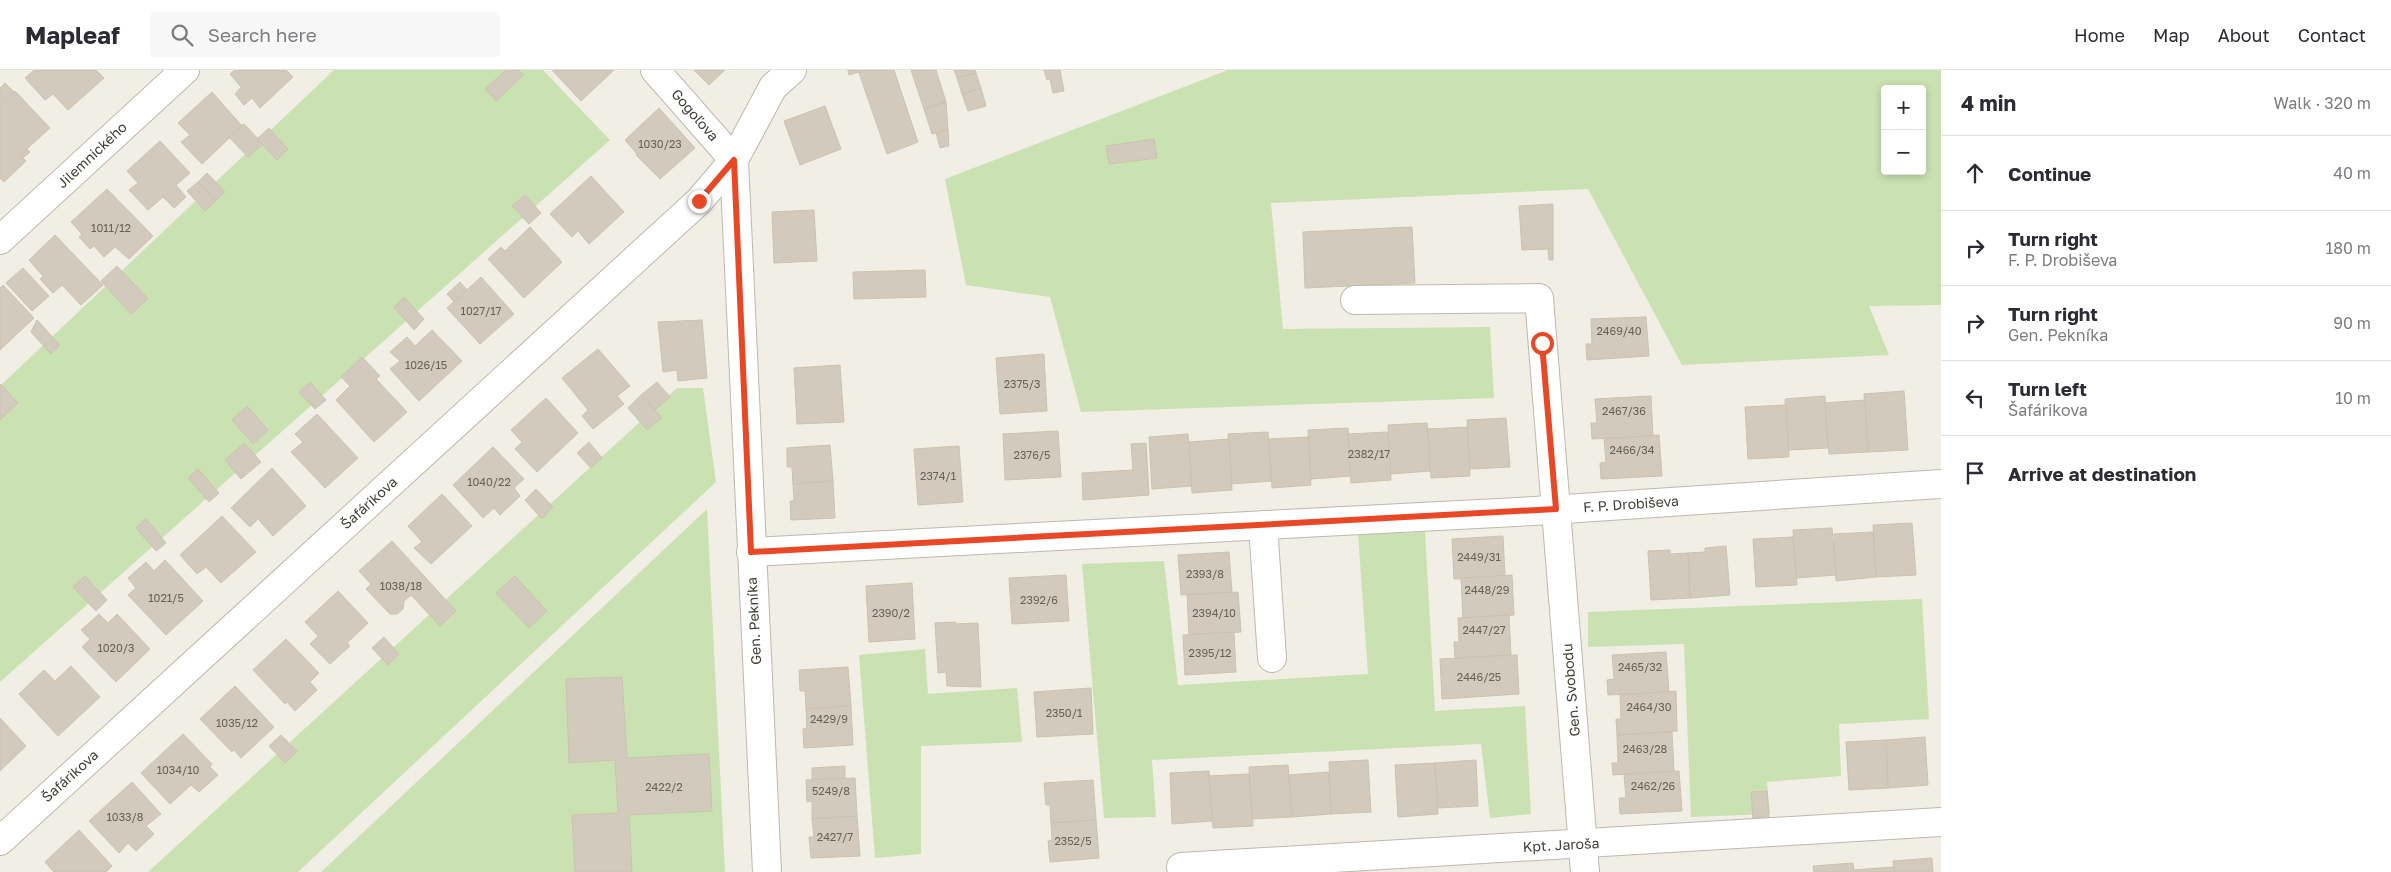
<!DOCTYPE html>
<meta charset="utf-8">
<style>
:root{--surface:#fff;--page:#f7f7f7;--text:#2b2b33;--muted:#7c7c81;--line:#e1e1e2}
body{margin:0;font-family:"Golos Text",sans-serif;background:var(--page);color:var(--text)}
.controls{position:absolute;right:15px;top:15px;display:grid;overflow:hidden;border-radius:5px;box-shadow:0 2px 8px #0003}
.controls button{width:45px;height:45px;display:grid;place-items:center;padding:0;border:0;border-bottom:1px solid var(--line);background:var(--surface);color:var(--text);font:25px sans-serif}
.stop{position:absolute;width:15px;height:15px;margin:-11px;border:4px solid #e84825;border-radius:50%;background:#fff}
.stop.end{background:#e84825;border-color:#fff;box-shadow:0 1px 5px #0008}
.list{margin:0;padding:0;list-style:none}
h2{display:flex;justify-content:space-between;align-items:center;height:65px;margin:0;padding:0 20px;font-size:21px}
h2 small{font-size:16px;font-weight:400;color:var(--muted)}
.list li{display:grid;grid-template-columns:32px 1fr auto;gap:15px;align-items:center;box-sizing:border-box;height:75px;padding:0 20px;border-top:1px solid var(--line)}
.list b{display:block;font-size:19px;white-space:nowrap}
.list p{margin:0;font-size:16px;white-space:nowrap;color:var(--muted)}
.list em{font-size:16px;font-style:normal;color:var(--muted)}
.icon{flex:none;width:28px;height:28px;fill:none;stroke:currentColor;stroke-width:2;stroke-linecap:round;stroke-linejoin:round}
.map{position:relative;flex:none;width:1941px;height:802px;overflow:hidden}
header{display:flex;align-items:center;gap:30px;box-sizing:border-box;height:70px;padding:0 25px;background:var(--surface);border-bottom:1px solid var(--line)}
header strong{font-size:24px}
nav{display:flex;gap:28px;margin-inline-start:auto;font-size:18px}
.search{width:350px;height:45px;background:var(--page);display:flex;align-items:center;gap:12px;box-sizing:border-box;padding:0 18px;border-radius:5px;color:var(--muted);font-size:19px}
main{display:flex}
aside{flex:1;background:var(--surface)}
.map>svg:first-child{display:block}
</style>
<header>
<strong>Mapleaf</strong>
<div class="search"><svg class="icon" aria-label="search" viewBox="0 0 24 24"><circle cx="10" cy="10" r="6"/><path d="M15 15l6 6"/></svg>Search here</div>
<nav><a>Home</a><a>Map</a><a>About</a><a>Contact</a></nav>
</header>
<main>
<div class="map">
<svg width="1941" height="802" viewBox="0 0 1941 802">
<rect width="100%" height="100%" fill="#f1eee5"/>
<g fill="#cae2b1" fill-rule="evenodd">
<path d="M334 0H543L610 70 0 612V316Z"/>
<path d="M1228 0H1941V235L1869 236 1889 285 1682 295 1588 119 1271 133 1283 259 1490 257 1494 328 1081 342 1050 227 966 215 945 109ZM1885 19H1922V101H1885Z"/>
<path d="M677 318H703L716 412 298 802H148Z"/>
<path d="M707 439 725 802H321Z"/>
<path d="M1425 462 1435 641 1525 636 1531 744 1490 748 1481 674 1152 690 1156 747 1104 748 1082 494 1164 491 1178 615 1368 604 1358 464Z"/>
<path d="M1922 529 1929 649 1839 654 1841 706 1767 712 1770 744 1691 747 1684 574 1588 577V542Z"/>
<path d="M925 579 928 624 1017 618 1022 672 921 676V784L875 788 859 585Z"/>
</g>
<g fill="#d2cabc" stroke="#ccc2af">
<path d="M34 0H96L104 8 68 40 53 24 45 30 25 8Z"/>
<path d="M235 0H286L293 7 260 38 252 28 244 35 235 24 241 17 230 4Z"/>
<path d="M506 0H519L524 5 496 31 485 19Z"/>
<path d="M552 0H614L581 31Z"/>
<path d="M694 0H725L709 15Z"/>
<path d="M848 0H858L859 2 849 5Z"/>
<path d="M858 0H894L918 72 887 84Z"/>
<path d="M911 0H936L946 32 924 39Z"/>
<path d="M954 0H975L976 3 957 8Z"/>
<path d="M1044 0H1060L1064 21 1053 23 1050 9 1047 10Z"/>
<path d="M976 3 981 18 962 24 957 8Z"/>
<path d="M5 13 14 22 0 36V18Z"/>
<path d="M981 18 986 36 968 41 962 24Z"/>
<path d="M15 21 50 58 20 85 26 91 4 112 0 108V36Z"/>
<path d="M212 22 242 56 202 94 181 72 190 65 178 53Z"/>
<path d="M946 32 948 60 932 64 924 39Z"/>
<path d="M825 36 841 79 800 95 784 51Z"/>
<path d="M659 38 695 78 660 109 636 85 637 84 625 70Z"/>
<path d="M244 54 263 74 248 87 229 67Z"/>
<path d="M269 58 288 79 277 90 257 69Z"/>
<path d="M948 60 949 76 940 78 936 63Z"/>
<path d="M1154 69 1157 88 1109 94 1106 76Z"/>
<path d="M160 71 190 103 176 115 186 127 174 138 163 127 148 140 129 120 138 113 127 101Z"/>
<path d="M27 79 30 82 23 88 20 85Z"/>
<path d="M207 103 225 122 215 131 198 112Z"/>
<path d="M591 106 624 142 589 174 578 161 572 167 550 144Z"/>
<path d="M198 112 215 131 205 141 187 121Z"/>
<path d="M107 119 153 166 129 189 115 177 104 187 94 176 90 179 79 167 82 164 71 152Z"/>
<path d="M525 125 541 143 529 154 512 136Z"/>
<path d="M1553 134V190H1549L1548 179 1522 180 1519 136Z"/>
<path d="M814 140 817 191 774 193 772 142Z"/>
<path d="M530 157 562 192 524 228 488 189 501 177 505 181Z"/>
<path d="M1412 157 1415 213 1305 218 1303 162Z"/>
<path d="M55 165 103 215 81 235 62 215 53 223 40 209 43 206 29 190Z"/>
<path d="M117 196 148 229 131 244 101 211Z"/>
<path d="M23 198 49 226 32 241 6 213Z"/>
<path d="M925 200 926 227 854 229 853 202Z"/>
<path d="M481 207 514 244 480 274 447 238Z"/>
<path d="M460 212 467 220 454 232 447 224Z"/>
<path d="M3 215 34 248 0 280V218Z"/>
<path d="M404 227 424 249 414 260 394 237Z"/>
<path d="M1646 247 1649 286 1587 290 1586 274H1592L1591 249Z"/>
<path d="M37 250 60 275 51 284 31 262Z"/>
<path d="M702 250 707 308 678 311 677 300 663 302 658 252Z"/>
<path d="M432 260 462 291 419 331 390 299 400 291 390 282 407 267 415 276Z"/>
<path d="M598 279 630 316 617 326 624 334 593 359 582 346 588 340 562 308Z"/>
<path d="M1044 284 1047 341 1000 344 996 288Z"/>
<path d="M362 287 380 306 376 309 407 342 374 372 336 330 350 316 341 307Z"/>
<path d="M840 295 844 352 797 354 794 298Z"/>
<path d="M310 312 326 330 315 339 299 322Z"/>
<path d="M657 312 670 327 655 340 641 325Z"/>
<path d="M0 314 18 333 0 350Z"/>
<path d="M1904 321 1908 380 1868 382 1864 324Z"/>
<path d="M641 325 662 348 647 360 628 338Z"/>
<path d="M1651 326 1653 366 1592 369 1591 353H1597L1595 329Z"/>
<path d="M1825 326 1828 378 1788 380 1785 329Z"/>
<path d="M546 328 578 363 537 402 515 379 522 372 511 360Z"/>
<path d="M1865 330 1868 382 1829 384 1825 333Z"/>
<path d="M1786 335 1789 387 1748 389 1745 337Z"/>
<path d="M247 336 268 360 253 374 232 350Z"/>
<path d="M317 344 358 388 325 418 291 382 303 372 295 364Z"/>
<path d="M1506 348 1510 397 1470 399 1467 350Z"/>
<path d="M1427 353 1430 401 1390 404 1388 355Z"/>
<path d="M1467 357 1470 406 1431 408 1428 359Z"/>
<path d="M1348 358 1351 406 1311 409 1308 360Z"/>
<path d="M1058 361 1061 407 1005 410 1003 364Z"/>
<path d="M1268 362 1271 411 1231 414 1228 364Z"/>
<path d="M1388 362 1391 410 1351 413 1348 364Z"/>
<path d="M1188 364 1192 416 1152 419 1149 367Z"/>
<path d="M1659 365 1662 406 1601 409 1600 393 1606 392 1604 369Z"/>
<path d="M1308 367 1311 415 1272 418 1269 369Z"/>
<path d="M1229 369 1232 420 1192 423 1189 372Z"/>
<path d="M589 372 602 388 591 398 577 383Z"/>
<path d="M244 373 261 392 241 409 225 390Z"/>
<path d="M1146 373 1149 425 1083 430 1082 403 1133 400 1131 374Z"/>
<path d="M830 375 833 411 793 414 792 397H787V378Z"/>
<path d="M959 376 963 432 918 435 914 379Z"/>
<path d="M493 377 524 409 514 418 520 426 500 445 494 438 483 448 453 415Z"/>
<path d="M272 398 306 436 273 466 258 449 250 457 231 438Z"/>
<path d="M198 399 219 423 209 432 188 408Z"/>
<path d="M833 411 835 448 791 450 790 431H794L793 414Z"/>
<path d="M536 419 553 437 542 449 525 430Z"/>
<path d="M442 424 472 456 431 494 414 478 422 472 408 456Z"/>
<path d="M222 446 256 482 221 513 206 497 197 504 180 485Z"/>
<path d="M146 449 166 473 156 481 136 458Z"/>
<path d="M1912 453 1916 505 1876 507 1873 455Z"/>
<path d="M1832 458 1836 505 1796 508 1793 460Z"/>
<path d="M1873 462 1876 507 1836 511 1834 464Z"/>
<path d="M1503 466 1505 506 1454 509 1452 469Z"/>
<path d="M1793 467 1797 515 1756 517 1753 469Z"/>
<path d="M392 471 456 541 440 556 411 525 404 531 403 539 397 544H390L366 519 371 514 359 501Z"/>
<path d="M1726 476 1730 525 1690 528 1688 483 1705 482V478Z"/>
<path d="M1670 480V484L1688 483 1690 528 1651 530 1648 481Z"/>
<path d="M1229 482 1232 522 1181 525 1178 485Z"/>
<path d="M165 490 203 531 166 565 128 525 136 518 128 508 146 492 154 501Z"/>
<path d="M1066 505 1069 551 1012 554 1009 508Z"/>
<path d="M1512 505 1514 545 1463 548 1461 508Z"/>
<path d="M85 506 107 530 96 541 73 517Z"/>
<path d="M515 506 547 541 529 558 496 523Z"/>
<path d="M912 513 915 569 869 572 866 516Z"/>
<path d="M338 521 368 553 347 573 350 576 330 594 310 574 318 566 305 552Z"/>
<path d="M1238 522 1241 562 1189 565 1187 525Z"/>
<path d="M99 544 108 553 117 544 150 579 116 612 82 577 90 569 81 560Z"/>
<path d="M1509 545 1511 585 1455 588 1454 572H1459L1458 548Z"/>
<path d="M956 552 955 554 978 553 981 617 947 616 946 602 938 603 935 553Z"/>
<path d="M1234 562 1236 602 1185 605 1183 565Z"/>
<path d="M384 567 399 584 388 595 372 578Z"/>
<path d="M286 569 319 603 310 612 317 620 295 641 287 632 285 634 253 600Z"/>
<path d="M1666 582 1669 622 1608 625 1607 610 1614 609 1612 585Z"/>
<path d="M1517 585 1519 624 1442 629 1440 589Z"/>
<path d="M71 596 100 627 58 666 19 624 44 600 55 611Z"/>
<path d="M848 597 851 636 806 639 805 621H800L799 600Z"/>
<path d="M622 607 627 688 709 684 712 741 629 745 632 802H575L572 745 618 743 615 690 569 693 566 609Z"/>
<path d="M235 616 274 657 241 688 234 680 232 682 200 649Z"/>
<path d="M1091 618 1093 664 1037 667 1034 622Z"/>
<path d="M1676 621 1677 661 1617 665 1616 649H1621L1620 625Z"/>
<path d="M851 636 853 675 804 678 803 659 807 658 806 639Z"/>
<path d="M0 648 26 676 0 701Z"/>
<path d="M1672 662 1674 701 1613 705 1612 693H1618L1617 665Z"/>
<path d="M183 664 212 694 210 697 218 705 199 722 191 715 170 734 141 703Z"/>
<path d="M281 665 297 681 285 693 269 676Z"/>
<path d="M1925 667 1928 715 1888 718 1886 670Z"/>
<path d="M1886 670 1888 718 1849 720 1846 672Z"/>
<path d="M1368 690 1371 742 1331 744 1329 692Z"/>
<path d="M1476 690 1478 736 1437 738 1435 693Z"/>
<path d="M1435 693 1438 744 1398 747 1395 695Z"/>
<path d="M1288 695 1292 747 1252 749 1249 697Z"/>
<path d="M845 696V708L812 710V698Z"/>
<path d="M1209 701 1212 751 1172 754 1170 703Z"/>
<path d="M1679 701 1682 741 1620 744 1619 728H1626L1624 704Z"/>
<path d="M1329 702 1331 744 1292 747 1289 705Z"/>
<path d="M1249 704 1253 756 1213 758 1209 706Z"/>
<path d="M855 708 857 746 812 749V731L807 732 806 710Z"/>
<path d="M1093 710 1096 750 1051 753 1050 735H1046L1044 713Z"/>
<path d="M132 712 161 744 146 756 154 764 136 781 128 773 119 783 89 751Z"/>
<path d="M1767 721 1769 749 1753 750 1751 722Z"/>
<path d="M857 746 860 786 811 788 809 767H814L812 749Z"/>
<path d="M1096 750 1099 788 1050 792 1048 771 1052 770 1051 753Z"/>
<path d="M79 760 112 796 106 802H54L45 792Z"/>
<path d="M1932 788 1933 802H1894L1893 791Z"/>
<path d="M1853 793 1854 802H1814L1813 796Z"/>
<path d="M1893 797 1894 802H1854L1853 800Z"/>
</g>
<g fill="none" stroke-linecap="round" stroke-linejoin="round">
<g stroke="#bfb8ac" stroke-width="30">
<g id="minor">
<path d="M655 0 734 90"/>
<path d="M734 90 767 802"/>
<path d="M0 170 185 0"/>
<path d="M1355 230 1539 228 1585 802"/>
<path d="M1263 455 1272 588"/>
<path d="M751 482 1534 441 1941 414"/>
<path d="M0 771 699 131 734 90 773 17 792 0"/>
<path d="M1181 797 1941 752"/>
</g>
</g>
<use href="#minor" stroke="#fff" stroke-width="28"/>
</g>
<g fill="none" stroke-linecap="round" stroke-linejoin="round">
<path stroke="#e84825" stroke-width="6" d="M699 131 734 90 751 482 1556 439 1542 273"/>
</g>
<g text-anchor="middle" stroke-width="4.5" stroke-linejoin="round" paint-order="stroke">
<g font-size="11" fill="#676157">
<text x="660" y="78">1030/23</text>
<text x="111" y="162">1011/12</text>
<text x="481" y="245">1027/17</text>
<text x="1619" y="265">2469/40</text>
<text x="426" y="299">1026/15</text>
<text x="1022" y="318">2375/3</text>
<text x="1624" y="345">2467/36</text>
<text x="1632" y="384">2466/34</text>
<text x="1369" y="388">2382/17</text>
<text x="1032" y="389">2376/5</text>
<text x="938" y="410">2374/1</text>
<text x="489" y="416">1040/22</text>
<text x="1479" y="491">2449/31</text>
<text x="1205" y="508">2393/8</text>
<text x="401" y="520">1038/18</text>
<text x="1487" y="524">2448/29</text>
<text x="166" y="532">1021/5</text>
<text x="1039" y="534">2392/6</text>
<text x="891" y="547">2390/2</text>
<text x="1214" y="547">2394/10</text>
<text x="1484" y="564">2447/27</text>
<text x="116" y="582">1020/3</text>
<text x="1210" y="587">2395/12</text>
<text x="1640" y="601">2465/32</text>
<text x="1479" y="611">2446/25</text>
<text x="1649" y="641">2464/30</text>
<text x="1064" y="647">2350/1</text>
<text x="829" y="653">2429/9</text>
<text x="237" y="657">1035/12</text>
<text x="1645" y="683">2463/28</text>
<text x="178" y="704">1034/10</text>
<text x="1653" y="720">2462/26</text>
<text x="664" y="721">2422/2</text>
<text x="831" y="725">5249/8</text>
<text x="125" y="751">1033/8</text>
<text x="835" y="771">2427/7</text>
<text x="1073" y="775">2352/5</text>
</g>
<g font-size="14" fill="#433e35" stroke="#fff">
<text transform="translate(695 45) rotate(49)" y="5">Gogoľova</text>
<text transform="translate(92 85) rotate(-43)" y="5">Jilemnického</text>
<text transform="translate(369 433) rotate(-42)" y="5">Šafárikova</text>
<text transform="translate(1631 434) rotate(-4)" y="5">F. P. Drobiševa</text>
<text transform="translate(754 551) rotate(-93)" y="5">Gen. Pekníka</text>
<text transform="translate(1571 620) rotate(-95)" y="5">Gen. Svobodu</text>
<text transform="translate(70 706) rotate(-42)" y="5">Šafárikova</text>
<text transform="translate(1561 775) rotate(-3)" y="5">Kpt. Jaroša</text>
</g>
</g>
</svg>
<div class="controls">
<button>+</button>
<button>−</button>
</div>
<div class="stop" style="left:1542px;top:273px"></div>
<div class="stop end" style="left:699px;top:131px"></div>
</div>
<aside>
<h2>4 min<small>Walk · 320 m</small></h2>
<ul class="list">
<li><svg class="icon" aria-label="ahead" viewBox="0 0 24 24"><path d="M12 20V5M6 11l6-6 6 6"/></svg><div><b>Continue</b></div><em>40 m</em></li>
<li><svg class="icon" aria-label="right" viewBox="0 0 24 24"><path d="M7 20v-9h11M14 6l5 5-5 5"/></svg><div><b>Turn right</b><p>F. P. Drobiševa</p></div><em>180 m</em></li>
<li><svg class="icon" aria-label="right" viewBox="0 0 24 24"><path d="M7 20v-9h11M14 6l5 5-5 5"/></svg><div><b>Turn right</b><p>Gen. Pekníka</p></div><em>90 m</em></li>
<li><svg class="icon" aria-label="left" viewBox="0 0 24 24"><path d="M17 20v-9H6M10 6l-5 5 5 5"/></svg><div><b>Turn left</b><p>Šafárikova</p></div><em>10 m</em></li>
<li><svg class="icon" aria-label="arrive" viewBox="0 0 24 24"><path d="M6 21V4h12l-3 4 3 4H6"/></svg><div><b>Arrive at destination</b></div></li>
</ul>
</aside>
</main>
